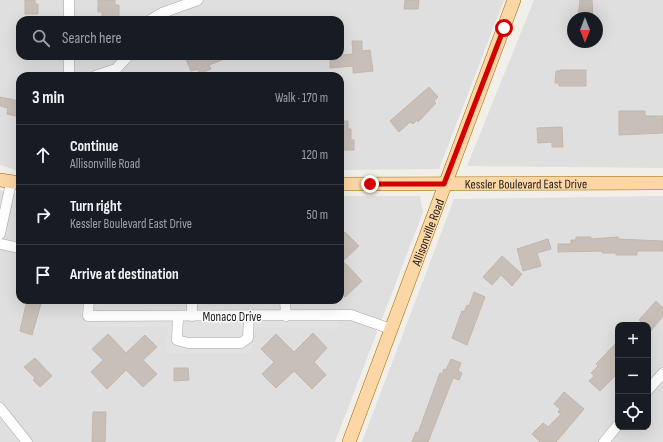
<!DOCTYPE html>
<meta charset="utf-8">
<style>
:root{--surface:#171b24;--page:#242831;--text:#f1f3f6;--muted:#9ea1a6;--line:#363941}
body{margin:0;font-family:"Sofia Sans Condensed",sans-serif;background:var(--page);color:var(--text)}
.controls{position:absolute;right:12px;bottom:12px;display:grid;overflow:hidden;border-radius:8px;box-shadow:0 4px 16px #0002}
.controls button{width:36px;height:36px;display:grid;place-items:center;padding:0;border:0;border-bottom:1px solid var(--line);background:var(--surface);color:var(--text);font:20px sans-serif}
.compass{position:absolute;left:567px;top:12px;width:36px;height:36px;border-radius:50%;background:var(--surface);box-shadow:0 4px 16px #0002;rotate:180deg}
.stop{position:absolute;width:12px;height:12px;margin:-9px;border:3px solid #d40000;border-radius:50%;background:#fff}
.stop.end{background:#d40000;border-color:#fff;box-shadow:0 1px 4px #0008}
.list{margin:0;padding:0;list-style:none}
h2{display:flex;justify-content:space-between;align-items:center;height:52px;margin:0;padding:0 16px;font-size:17px}
h2 small{font-size:13px;font-weight:400;color:var(--muted)}
.list li{display:grid;grid-template-columns:26px 1fr auto;gap:12px;align-items:center;box-sizing:border-box;height:60px;padding:0 16px;border-top:1px solid var(--line)}
.list b{display:block;font-size:15px;white-space:nowrap}
.list p{margin:0;font-size:13px;white-space:nowrap;color:var(--muted)}
.list em{font-size:13px;font-style:normal;color:var(--muted)}
.icon{flex:none;width:22px;height:22px;fill:none;stroke:currentColor;stroke-width:2;stroke-linecap:round;stroke-linejoin:round}
.map{position:relative;flex:none;width:663px;height:442px;overflow:hidden}
.search{position:absolute;background:var(--surface);box-shadow:0 4px 16px #0002;left:16px;top:16px;width:328px;height:44px;display:flex;align-items:center;gap:10px;box-sizing:border-box;padding:0 14px;border-radius:12px;color:var(--muted);font-size:15px}
.panel{position:absolute;background:var(--surface);box-shadow:0 4px 16px #0002;left:16px;top:72px;width:328px;height:232px;border-radius:12px}
.map>svg:first-child{display:block}
</style>
<div class="map">
<svg width="663" height="442" viewBox="0 0 663 442">
<rect width="100%" height="100%" fill="#f2efe9"/>
<g fill="#e0dfdf" fill-rule="evenodd">
<path d="M0 0H504L439 169 340 170V76H20V171L0 165ZM20 20H340V56H20Z"/>
<path d="M534 0H663V168L467 166ZM573 18H597V42H573Z"/>
<path d="M0 190 20 195V300H340V196H420L423 212 335 442H0Z"/>
<path d="M663 196V442H362L454 199ZM618 325H648V427H618Z"/>
</g>
<path fill="#e2e2e2" d="M82 300 171 301 177 307 179 300H328L338 301V329L258 327 252 331V353H166L168 327H90L81 314Z"/>
<g fill="#c7bfb8" stroke="#c4b6ab">
<path d="M25 0H35V4H38V14H25Z"/>
<path d="M98 0H115V5H119V20H102V12H98Z"/>
<path d="M405 0H419L418 9H404Z"/>
<path d="M580 0H592L593 18H578Z"/>
<path d="M352 41H362V51L370 50 373 71 353 73V66L330 68V56L353 54Z"/>
<path d="M193 56H230V57L209 65 211 69 199 74 198 69 191 71 186 59Z"/>
<path d="M560 70H586V86H559V83H555L556 71H560Z"/>
<path d="M429 87 438 97 434 101 436 103 418 122 417 120 413 124 410 122 399 132 390 121Z"/>
<path d="M0 97 20 101V117L7 114 8 108 0 106Z"/>
<path d="M619 111H645V116H663V133L619 135Z"/>
<path d="M340 121H348V129H351V140H354V150H340Z"/>
<path d="M562 127 563 147H552V142L538 143 537 128Z"/>
<path d="M345 232 359 246 343 261 362 281 345 297 340 291V236Z"/>
<path d="M576 237H591V239L618 237V239L663 241V251H637V255H616V253H602V251L558 252V244H571V240H576Z"/>
<path d="M548 239 551 249 537 253 541 266 523 271 517 249Z"/>
<path d="M502 256 522 274 512 286 501 275 492 285 483 277Z"/>
<path d="M474 292 485 297 467 345 452 338 462 311 464 312 467 305 469 306Z"/>
<path d="M27 300H42L32 335 20 331Z"/>
<path d="M656 301 663 308V316L651 331 648 328V325H645L639 320Z"/>
<path d="M313 333 327 348 314 362 326 375 312 389 294 371 276 388 262 374 274 362 261 349 276 334 294 352Z"/>
<path d="M108 334 126 353 145 335 157 347 143 360 157 374 143 387 126 370 107 389 91 372 103 360 92 349Z"/>
<path d="M618 341V373L600 391 589 381 594 376 591 373 598 366 596 364Z"/>
<path d="M35 358 52 376 40 387 33 380 35 378 24 367Z"/>
<path d="M451 359 461 363 458 371 462 373 459 380 453 378 428 442H412L416 432 418 433 440 373 442 374 444 369 446 370Z"/>
<path d="M174 368H188L189 380 174 381Z"/>
<path d="M564 392 584 409 556 442H540L532 434 543 423 548 427 561 414 558 412 560 409 554 404Z"/>
<path d="M93 412H106L105 442H92Z"/>
</g>
<g fill="none" stroke-linecap="round" stroke-linejoin="round">
<g stroke="#a9a9a9" stroke-width="11">
<g id="minor">
<path d="M69 20V0"/>
<path d="M150 20 162 13 198 0"/>
<path d="M69 76V56"/>
<path d="M95 76 116 69 128 56"/>
<path d="M0 234 11 183"/>
<path d="M0 244 20 248"/>
<path d="M89 300 88 316 351 315 391 329"/>
<path d="M192 300V316"/>
<path d="M285 300 286 316"/>
<path d="M178 316 177 340 188 343H241L248 338 249 316"/>
<path d="M648 390 663 373"/>
<path d="M0 408 27 442"/>
<path d="M604 442 618 425"/>
</g>
</g>
<g stroke="#a06b00" stroke-width="14">
<g id="major">
<path d="M0 180 20 183"/>
<path id="s1" d="M340 184 663 183"/>
<path id="s2" d="M349 442 514 0"/>
</g>
</g>
<use href="#minor" stroke="#fff" stroke-width="10"/>
<use href="#major" stroke="#fcd6a4" stroke-width="13"/>
</g>
<g fill="none" stroke-linecap="round" stroke-linejoin="round">
<path stroke="#d40000" stroke-width="5" d="M370 184H444L504 28"/>
</g>
<g text-anchor="middle" stroke-width="3" stroke-linejoin="round" paint-order="stroke">
<g font-size="13" fill="#222" stroke="#fff">
<text dy="5" stroke="none"><textPath href="#s1" startOffset="186">Kessler Boulevard East Drive</textPath></text>
<text dy="5" stroke="none"><textPath href="#s2" startOffset="224">Allisonville Road</textPath></text>
<text x="232" y="321">Monaco Drive</text>
</g>
</g>
</svg>
<div class="controls">
<button>+</button>
<button>−</button>
<button><svg class="icon" aria-label="locate" viewBox="0 0 24 24"><circle cx="12" cy="12" r="6"/><path d="M12 2v4M12 18v4M2 12h4M18 12h4"/></svg></button>
</div>
<svg class="compass" viewBox="-18 -18 36 36"><path d="M0-13l5 13h-10z" fill="#e53935"/><path d="M0 13l5-13h-10z" fill="#9ea1a6"/></svg>
<div class="stop" style="left:504px;top:28px"></div>
<div class="stop end" style="left:370px;top:184px"></div>
<div class="search"><svg class="icon" aria-label="search" viewBox="0 0 24 24"><circle cx="10" cy="10" r="6"/><path d="M15 15l6 6"/></svg>Search here</div>
<section class="panel">
<h2>3 min<small>Walk · 170 m</small></h2>
<ul class="list">
<li><svg class="icon" aria-label="ahead" viewBox="0 0 24 24"><path d="M12 20V5M6 11l6-6 6 6"/></svg><div><b>Continue</b><p>Allisonville Road</p></div><em>120 m</em></li>
<li><svg class="icon" aria-label="right" viewBox="0 0 24 24"><path d="M7 20v-9h11M14 6l5 5-5 5"/></svg><div><b>Turn right</b><p>Kessler Boulevard East Drive</p></div><em>50 m</em></li>
<li><svg class="icon" aria-label="arrive" viewBox="0 0 24 24"><path d="M6 21V4h12l-3 4 3 4H6"/></svg><div><b>Arrive at destination</b></div></li>
</ul>
</section>
</div>
